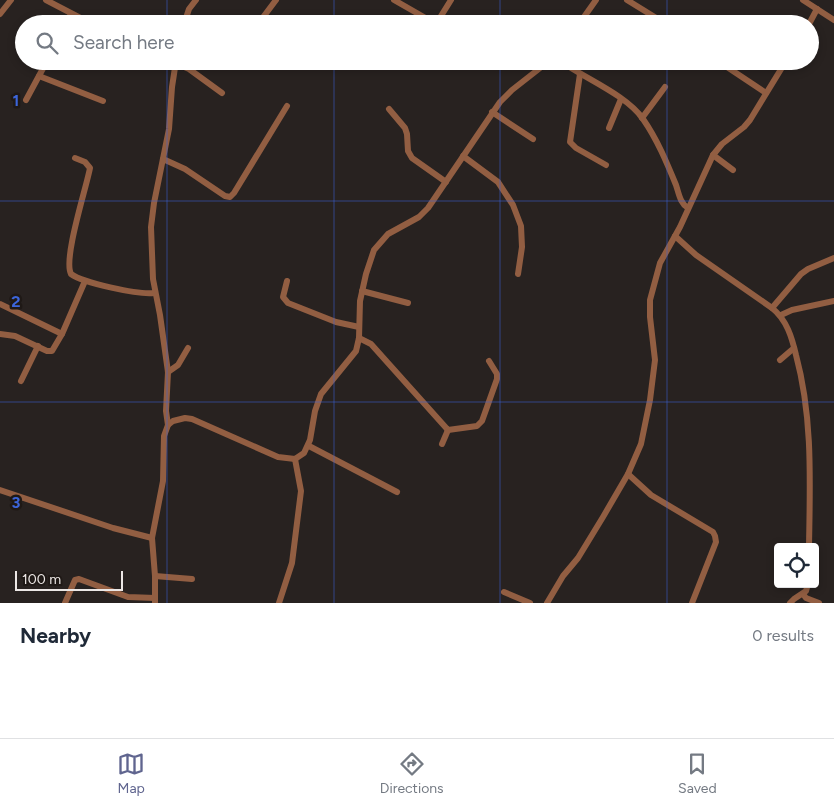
<!DOCTYPE html>
<style>
:root{--surface:#fff;--page:#f2f2f3;--text:#1f2937;--muted:#747a83;--line:#e0e1e3;--accent:#60658f}
body{margin:0;font-family:Figtree,sans-serif;background:var(--page);color:var(--text)}
.controls{position:absolute;right:15px;bottom:15px;display:grid;overflow:hidden;border-radius:5px;box-shadow:0 2px 8px #0003}
.controls button{width:45px;height:45px;display:grid;place-items:center;padding:0;border:0;border-bottom:1px solid var(--line);background:var(--surface);color:var(--text);font:25px sans-serif}
.scale{position:absolute;left:15px;bottom:12px;width:108px;box-sizing:border-box;padding-left:5px;border:2px solid #ece7e5;border-top:0;font-size:14px;line-height:18px;white-space:nowrap;color:#ece7e5;-webkit-text-stroke:4px #1f1916;paint-order:stroke}
.list{margin:0;padding:0;list-style:none}
h2{display:flex;justify-content:space-between;align-items:center;height:65px;margin:0;padding:0 20px;font-size:21px}
h2 small{font-size:16px;font-weight:400;color:var(--muted)}
.icon{flex:none;width:28px;height:28px;fill:none;stroke:currentColor;stroke-width:2;stroke-linecap:round;stroke-linejoin:round}
.map{position:relative;flex:none;width:834px;height:603px;overflow:hidden}
.search{position:absolute;background:var(--surface);box-shadow:0 2px 8px #0003;left:15px;right:15px;top:15px;height:55px;display:flex;align-items:center;gap:12px;box-sizing:border-box;padding:0 18px;border-radius:28px;color:var(--muted);font-size:19px}
.sheet{height:135px;background:var(--surface)}
nav{display:flex;justify-content:space-around;align-items:center;box-sizing:border-box;height:70px;border-top:1px solid var(--line);background:var(--surface);font-size:14px;color:var(--muted)}
nav a{display:grid;justify-items:center;gap:2px}
nav .on{color:var(--accent)}
.map>svg:first-child{display:block}
</style>
<div class="map">
<svg width="834" height="603" viewBox="0 0 834 603">
<rect width="100%" height="100%" fill="#282220"/>
<g fill="none" stroke-linecap="round" stroke-linejoin="round">
<g stroke="#925e42" stroke-width="6">
<path d="M46 0 92 24"/>
<path d="M394 0 436 24 451 0"/>
<path d="M627 0 666 24"/>
<path d="M803 0 834 20"/>
<path d="M0 14 11 0"/>
<path d="M66 24 71 14"/>
<path d="M184 24 189 9 196 0"/>
<path d="M258 24 276 0"/>
<path d="M579 24 596 0"/>
<path d="M809 24 817 9"/>
<path d="M563 61 568 66C591 81 628 97 643 119 657 139 667 163 676 185 679 194 680 203 688 208"/>
<path d="M718 61 766 93"/>
<path d="M173 62 189 69 222 93"/>
<path d="M580 74 570 142 576 148 606 165"/>
<path d="M39 76 103 101"/>
<path d="M26 100 47 61"/>
<path d="M389 109 405 128 407 134 408 151 412 158 446 182"/>
<path d="M492 112 533 139"/>
<path d="M642 118 665 87"/>
<path d="M609 128 621 99"/>
<path d="M713 155 733 170"/>
<path d="M463 156 498 182 513 205 521 226 522 247 518 274"/>
<path d="M75 158 85 162 90 168C86 189 63 259 71 274 83 283 139 295 154 293"/>
<path d="M163 159 185 169 225 196 230 197 234 193 287 106"/>
<path d="M675 236 696 255 772 308C787 320 792 338 796 355 813 418 810 482 809 547"/>
<path d="M287 281 283 297 288 303 336 322 359 327"/>
<path d="M362 291 408 303"/>
<path d="M0 304 62 334"/>
<path d="M772 308 801 274 808 269 834 258"/>
<path d="M781 315 792 310 834 301"/>
<path d="M0 334 15 336 47 351H52L62 334 85 281"/>
<path d="M359 338 371 344 448 430 477 426 482 421 497 379V374L489 361"/>
<path d="M780 360 794 348"/>
<path d="M168 372 178 365 188 348"/>
<path d="M21 381 38 346"/>
<path d="M168 425 166 411 168 372 160 315 153 279 151 227 154 203 169 129 172 87 176 61"/>
<path d="M442 444 448 430"/>
<path d="M309 446 397 492"/>
<path d="M628 474 651 495 713 532 715 536 716 542 692 603"/>
<path d="M0 490 113 528 152 538"/>
<path d="M155 576 192 579"/>
<path d="M504 592 530 603"/>
<path d="M803 594 806 598 819 603"/>
<path d="M65 603 75 580 79 579 128 597 155 598"/>
<path d="M155 603V576L152 538 163 481 164 436 168 425 173 421 185 418 192 419 278 457 295 459 304 453 310 440 315 411 321 394 356 351 359 338 360 301 366 274 374 250 388 234 419 217 428 208 500 102 512 90 549 61"/>
<path d="M279 603 292 563 301 491 295 459"/>
<path d="M547 603 563 576 578 558 603 517 628 474 641 444 650 400 655 360 650 317V300L660 263 680 227 713 155 722 144 744 127 750 120 786 61"/>
<path d="M790 603 794 599 806 591 808 584"/>
</g>
</g>
<path fill="none" stroke="#3c65da" stroke-width="1" stroke-opacity="0.55" d="M167 0V24M334 0V24M500 0V24M667 0V24M167 61V603M334 61V603M500 61V603M667 61V603M0 201H834M0 402H834"/>
<g font-size="16" text-anchor="middle" font-weight="bold" fill="#3c65da" stroke="#1f1916" stroke-width="5" stroke-linejoin="round" paint-order="stroke">
<text x="16" y="106">1</text>
<text x="16" y="307">2</text>
<text x="16" y="508">3</text>
</g>
</svg>
<div class="controls">
<button><svg class="icon" aria-label="locate" viewBox="0 0 24 24"><circle cx="12" cy="12" r="6"/><path d="M12 2v4M12 18v4M2 12h4M18 12h4"/></svg></button>
</div>
<div class="scale">100 m</div>
<div class="search"><svg class="icon" aria-label="search" viewBox="0 0 24 24"><circle cx="10" cy="10" r="6"/><path d="M15 15l6 6"/></svg>Search here</div>
</div>
<section class="sheet">
<h2>Nearby<small>0 results</small></h2>
<ul class="list">
</ul>
</section>
<nav>
<a class="on"><svg class="icon" aria-label="map" viewBox="0 0 24 24"><path d="M3 6l6-2 6 2 6-2v14l-6 2-6-2-6 2zM9 4v14M15 6v14"/></svg>Map</a>
<a><svg class="icon" aria-label="directions" viewBox="0 0 24 24"><path d="M12 3l9 9-9 9-9-9zM9 14v-3h6M13 9l2 2-2 2"/></svg>Directions</a>
<a><svg class="icon" aria-label="saved" viewBox="0 0 24 24"><path d="M7 4h10v16l-5-4-5 4z"/></svg>Saved</a>
</nav>
